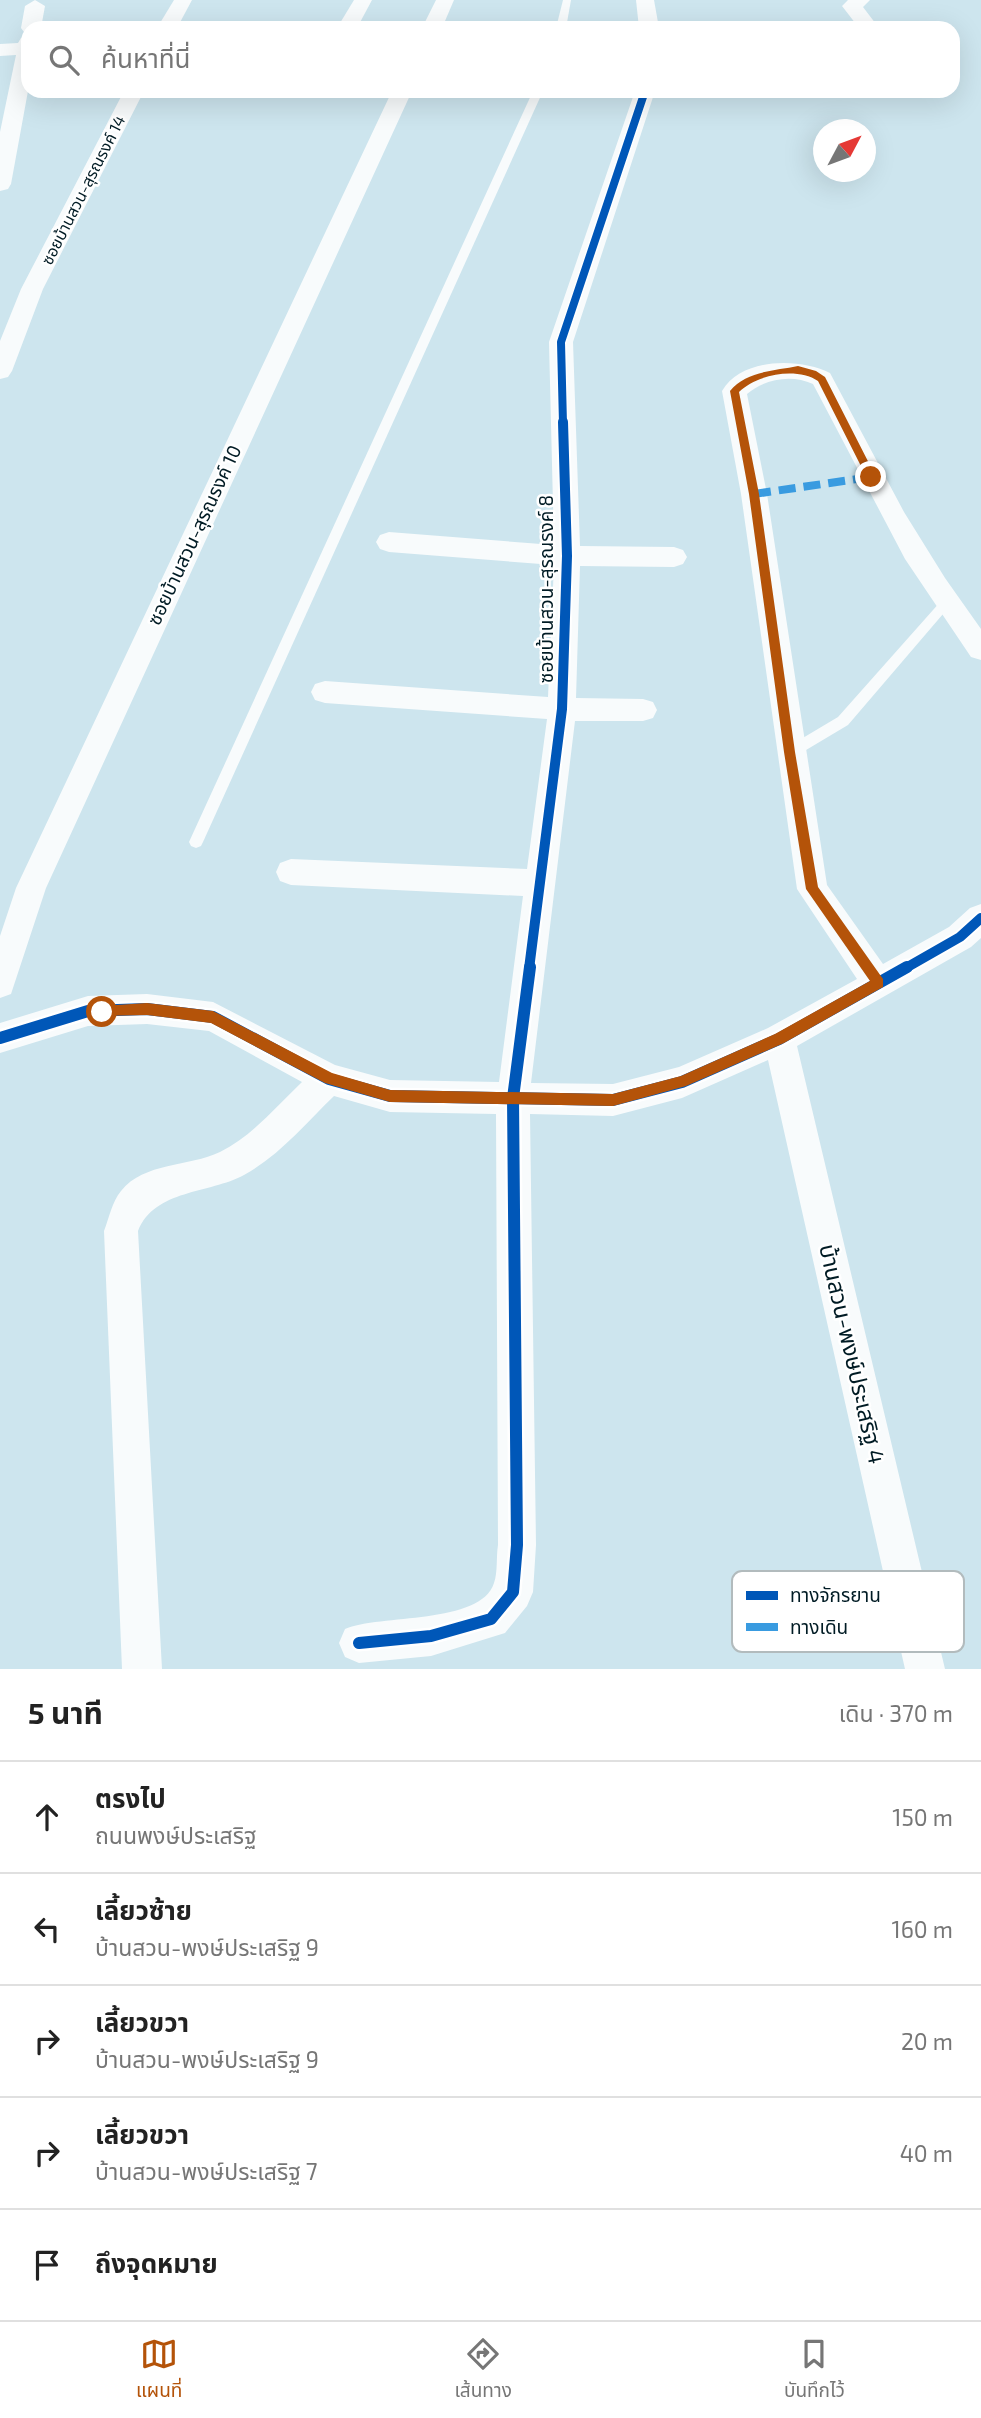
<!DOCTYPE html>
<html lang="th">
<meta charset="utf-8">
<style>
:root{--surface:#fff;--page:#f6f6f6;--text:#222;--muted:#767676;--line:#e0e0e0;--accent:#b45309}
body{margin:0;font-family:"Exo 2","Noto Sans Thai",sans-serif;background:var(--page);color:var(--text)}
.compass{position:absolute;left:813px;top:119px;width:63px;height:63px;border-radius:50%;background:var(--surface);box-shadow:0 7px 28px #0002;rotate:49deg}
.stop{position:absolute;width:21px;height:21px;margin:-16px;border:5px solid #b45309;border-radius:50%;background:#fff}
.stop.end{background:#b45309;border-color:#fff;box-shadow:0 2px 7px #0008}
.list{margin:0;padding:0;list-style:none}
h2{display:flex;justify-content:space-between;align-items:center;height:91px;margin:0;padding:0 28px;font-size:30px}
h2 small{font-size:23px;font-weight:400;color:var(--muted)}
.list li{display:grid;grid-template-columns:46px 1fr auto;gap:21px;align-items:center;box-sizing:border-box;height:112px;padding:0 28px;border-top:2px solid var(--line)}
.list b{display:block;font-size:26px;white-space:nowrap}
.list p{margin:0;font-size:23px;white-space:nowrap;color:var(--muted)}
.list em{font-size:23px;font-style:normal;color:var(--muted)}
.icon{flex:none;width:38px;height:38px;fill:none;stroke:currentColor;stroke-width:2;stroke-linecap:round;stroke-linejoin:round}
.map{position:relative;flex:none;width:981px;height:1669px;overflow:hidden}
.search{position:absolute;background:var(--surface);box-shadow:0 7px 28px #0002;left:21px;right:21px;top:21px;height:77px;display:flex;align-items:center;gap:18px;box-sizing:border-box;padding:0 24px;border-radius:21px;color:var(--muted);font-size:26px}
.sheet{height:651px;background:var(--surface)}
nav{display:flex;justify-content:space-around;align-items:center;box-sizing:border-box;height:98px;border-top:2px solid var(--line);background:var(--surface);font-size:19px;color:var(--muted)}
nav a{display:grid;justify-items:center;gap:4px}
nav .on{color:var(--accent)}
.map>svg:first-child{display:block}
</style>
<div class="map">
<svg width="981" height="1669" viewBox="0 0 981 1669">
<rect width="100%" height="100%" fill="#cde5ee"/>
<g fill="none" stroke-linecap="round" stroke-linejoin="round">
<g fill="#f8fbfc" fill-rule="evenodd">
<path d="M563 0H571L566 28H556Z"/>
<path d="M533 91H543L203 842 201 846 196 848 191 846 189 842Z"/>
<path d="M945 599 949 601 951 604 949 607 848 725 796 756H786L784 752 786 748 838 717 941 601Z"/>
</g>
<g fill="#f8fbfc" fill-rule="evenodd">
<path d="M35 0 45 6 41 28H28V33L24 32 21 28 25 6Z"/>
<path d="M174 0H192L177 28H157Z"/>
<path d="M354 0H372L357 28H337Z"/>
<path d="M436 0H454L442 28H422Z"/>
<path d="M636 0H654L659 28H639Z"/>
<path d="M848 0H870L863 7 879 28H859L842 6Z"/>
<path d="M28 36V91L11 184 8 189 0 191V132L16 55 0 56V44L18 43 21 38Z"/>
<path d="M124 91H144L43 289 12 371 8 377 0 379V341L21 289Z"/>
<path d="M392 91H412L46 888 11 994 0 998V936L16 888Z"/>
<path d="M635 91H655L573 342 580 546 674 547 683 550 687 557 683 564 674 567 580 566 576 698 643 699 653 702 657 710 653 718 643 721H575L531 1083 613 1084 679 1067 768 1028 857 979 797 889 741 494 722 391C742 357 800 358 830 373L904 512 945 578 981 629V660L971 657 905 559 813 384C791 374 765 379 747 394L767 494 827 885 883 964 949 927 970 908 981 904V938L971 947 797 1046 945 1669H905L768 1060 682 1098 613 1116 530 1114 536 1545 533 1592 527 1606 505 1633 431 1656 359 1663 345 1657 339 1643 345 1629C379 1614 481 1625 494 1583 498 1572 496 1557 498 1545L496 1114 390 1112 334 1096C306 1123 279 1156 244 1175 209 1194 155 1189 138 1231L162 1669H122L104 1231C109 1218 112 1202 121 1191 144 1162 189 1167 220 1152 252 1136 277 1106 302 1082L209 1031 147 1024 88 1026 0 1053V1023L88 996 147 994 213 1002 335 1065 390 1080 499 1082 523 896 291 885 280 881 276 872 280 863 291 859 527 869 547 719 325 703 315 700 311 692 315 684 325 681 548 697 554 565 389 552 380 549 376 542 380 535 389 532 554 545 549 342Z"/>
</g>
<path stroke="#399be0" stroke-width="8" stroke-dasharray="17 8" stroke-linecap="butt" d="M754 494 871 477"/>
<g stroke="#fff" stroke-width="11">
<path id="cycleway-far2" d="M563 424 561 342 645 91"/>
</g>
<g stroke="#fff" stroke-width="14">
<g id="cycleway-far1">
<path d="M529 969 562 709 567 556 563 422"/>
<path d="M904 969 960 937 981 918"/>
</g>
</g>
<g stroke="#fff" stroke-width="17">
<g id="cycleway">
<path d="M0 1038 88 1011 147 1009 213 1017 329 1079 390 1096 613 1100 682 1082 779 1039 907 967"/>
<path d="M359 1643 431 1636 491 1619 513 1592 517 1545 513 1098 530 967"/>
</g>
</g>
<use href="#cycleway-far2" stroke="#0057b8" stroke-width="8"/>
<use href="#cycleway-far1" stroke="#0057b8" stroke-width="10"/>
<use href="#cycleway" stroke="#0057b8" stroke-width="12"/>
</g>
<path fill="#b45309" d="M798 366 816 371 825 377 876 477 875 480H868L818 381C797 367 757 374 739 392L759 494 795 752 818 887 883 979V987L784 1043 686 1086 613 1106 390 1102 325 1083 211 1023 147 1015 98 1016 96 1012 102 1006 147 1003 213 1011 332 1073 390 1090 613 1094 681 1076 775 1034 870 981 806 889 784 752 749 494 730 391C746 371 774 371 798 366Z"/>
<g text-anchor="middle" stroke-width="5" stroke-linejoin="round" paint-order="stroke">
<g font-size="16" fill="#001b24" stroke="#fff">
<text transform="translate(83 190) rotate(-63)" y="6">ซอยบ้านสวน-สุรณรงค์ 14</text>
</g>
<g font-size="19" fill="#001b24" stroke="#fff">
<text transform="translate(194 535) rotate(-65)" y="7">ซอยบ้านสวน-สุรณรงค์ 10</text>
<text transform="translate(546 589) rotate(-90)" y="7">ซอยบ้านสวน-สุรณรงค์ 8</text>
</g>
<g font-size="23" fill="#001b24" stroke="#fff">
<text transform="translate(852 1354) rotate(77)" y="8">บ้านสวน-พงษ์ประเสริฐ 4</text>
</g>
</g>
<rect x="732" y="1571" width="232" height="81" rx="10" fill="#fff" stroke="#b2bbbd" stroke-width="2"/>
<rect x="746" y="1591" width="32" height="9" fill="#0057b8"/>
<rect x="746" y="1623" width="32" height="8" fill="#399be0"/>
<g font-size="19" fill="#001b24">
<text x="790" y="1602">ทางจักรยาน</text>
<text x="790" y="1634">ทางเดิน</text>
</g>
</svg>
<svg class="compass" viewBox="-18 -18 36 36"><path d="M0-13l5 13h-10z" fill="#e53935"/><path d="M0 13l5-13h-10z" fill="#767676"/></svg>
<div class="stop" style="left:102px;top:1012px"></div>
<div class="stop end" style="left:871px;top:477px"></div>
<div class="search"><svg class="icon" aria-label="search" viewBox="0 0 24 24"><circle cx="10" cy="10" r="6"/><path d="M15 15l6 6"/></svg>ค้นหาที่นี่</div>
</div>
<section class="sheet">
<h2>5 นาที<small>เดิน · 370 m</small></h2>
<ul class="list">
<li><svg class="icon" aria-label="ahead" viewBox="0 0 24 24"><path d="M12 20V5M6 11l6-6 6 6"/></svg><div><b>ตรงไป</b><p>ถนนพงษ์ประเสริฐ</p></div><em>150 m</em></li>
<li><svg class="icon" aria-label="left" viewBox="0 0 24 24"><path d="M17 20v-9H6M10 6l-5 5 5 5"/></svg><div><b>เลี้ยวซ้าย</b><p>บ้านสวน-พงษ์ประเสริฐ 9</p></div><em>160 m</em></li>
<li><svg class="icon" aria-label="right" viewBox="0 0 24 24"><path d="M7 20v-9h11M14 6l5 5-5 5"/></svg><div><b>เลี้ยวขวา</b><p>บ้านสวน-พงษ์ประเสริฐ 9</p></div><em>20 m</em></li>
<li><svg class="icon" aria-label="right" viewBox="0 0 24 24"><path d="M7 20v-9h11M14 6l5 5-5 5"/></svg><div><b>เลี้ยวขวา</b><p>บ้านสวน-พงษ์ประเสริฐ 7</p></div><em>40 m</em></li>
<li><svg class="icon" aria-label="arrive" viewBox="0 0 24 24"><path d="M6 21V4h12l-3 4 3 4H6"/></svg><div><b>ถึงจุดหมาย</b></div></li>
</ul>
</section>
<nav>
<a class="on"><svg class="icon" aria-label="map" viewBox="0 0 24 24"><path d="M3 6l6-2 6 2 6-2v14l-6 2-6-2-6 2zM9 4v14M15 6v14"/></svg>แผนที่</a>
<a><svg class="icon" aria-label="directions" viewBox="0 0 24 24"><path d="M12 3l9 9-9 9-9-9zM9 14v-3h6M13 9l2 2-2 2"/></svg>เส้นทาง</a>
<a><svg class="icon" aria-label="saved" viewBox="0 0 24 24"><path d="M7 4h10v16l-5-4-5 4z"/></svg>บันทึกไว้</a>
</nav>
